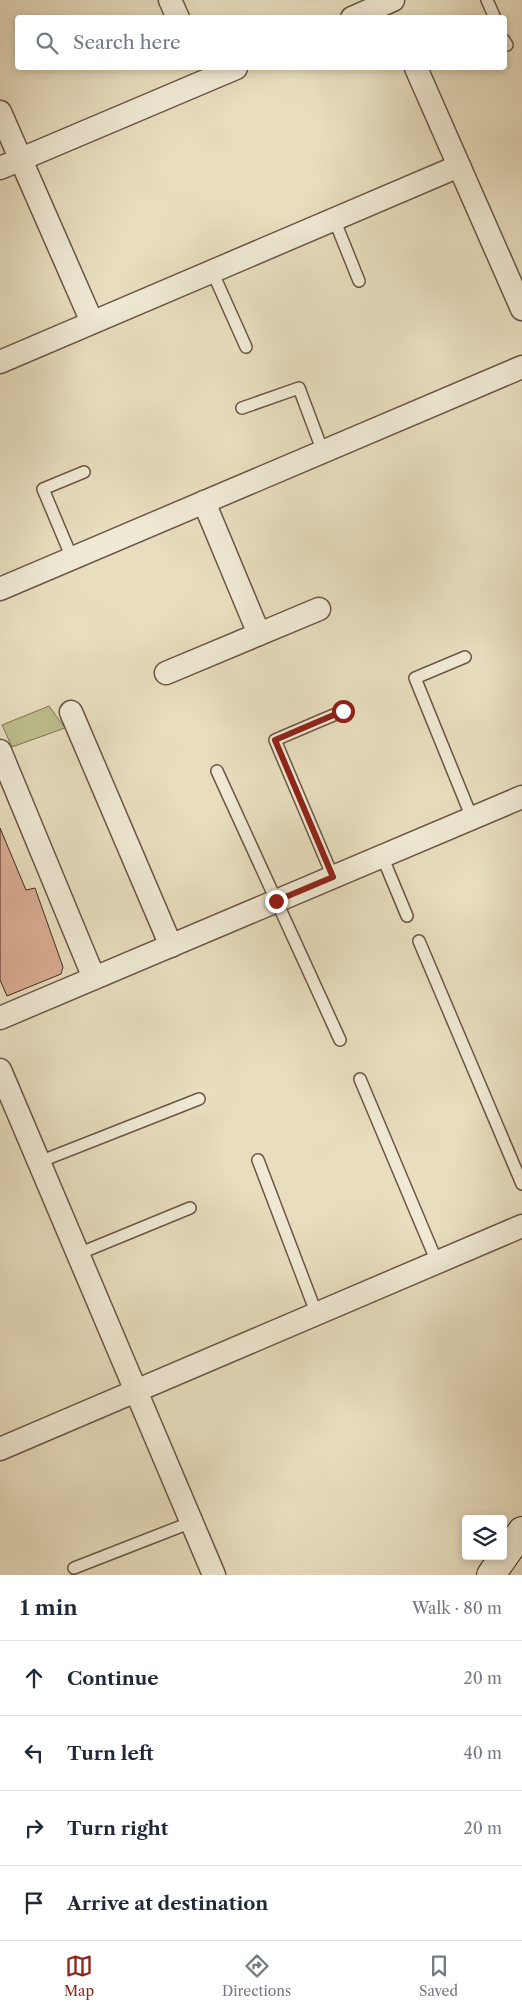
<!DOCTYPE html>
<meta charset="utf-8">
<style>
:root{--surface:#fff;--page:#f2f2f3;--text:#1f2937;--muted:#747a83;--line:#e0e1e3;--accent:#8f2418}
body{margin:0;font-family:"Libre Caslon Text",serif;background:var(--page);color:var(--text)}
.controls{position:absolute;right:15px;bottom:15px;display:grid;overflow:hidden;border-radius:5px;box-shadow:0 2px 8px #0003}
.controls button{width:45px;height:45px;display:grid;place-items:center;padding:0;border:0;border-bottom:1px solid var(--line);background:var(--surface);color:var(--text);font:25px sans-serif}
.stop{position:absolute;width:15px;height:15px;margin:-11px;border:4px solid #8f2418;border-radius:50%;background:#fff}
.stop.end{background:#8f2418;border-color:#fff;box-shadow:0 1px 5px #0008}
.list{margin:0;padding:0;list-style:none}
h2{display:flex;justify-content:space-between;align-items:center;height:65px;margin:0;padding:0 20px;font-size:21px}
h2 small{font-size:16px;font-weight:400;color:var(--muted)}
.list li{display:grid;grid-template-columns:32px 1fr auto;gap:15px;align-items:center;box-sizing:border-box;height:75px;padding:0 20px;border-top:1px solid var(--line)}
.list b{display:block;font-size:19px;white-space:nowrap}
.list em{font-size:16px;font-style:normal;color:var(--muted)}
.icon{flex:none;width:28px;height:28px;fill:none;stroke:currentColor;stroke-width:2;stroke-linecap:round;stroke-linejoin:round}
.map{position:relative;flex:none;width:522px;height:1575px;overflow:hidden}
.search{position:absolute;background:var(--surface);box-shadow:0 2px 8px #0003;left:15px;right:15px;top:15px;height:55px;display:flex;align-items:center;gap:12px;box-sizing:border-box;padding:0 18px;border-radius:5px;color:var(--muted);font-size:19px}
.sheet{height:365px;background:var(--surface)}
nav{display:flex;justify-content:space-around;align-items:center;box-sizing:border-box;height:70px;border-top:1px solid var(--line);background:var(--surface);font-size:14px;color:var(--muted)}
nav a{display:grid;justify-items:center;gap:2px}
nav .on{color:var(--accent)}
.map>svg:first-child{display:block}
</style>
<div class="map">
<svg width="522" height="1575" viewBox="0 0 522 1575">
<rect width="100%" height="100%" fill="#e8debf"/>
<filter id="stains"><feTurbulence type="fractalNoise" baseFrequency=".004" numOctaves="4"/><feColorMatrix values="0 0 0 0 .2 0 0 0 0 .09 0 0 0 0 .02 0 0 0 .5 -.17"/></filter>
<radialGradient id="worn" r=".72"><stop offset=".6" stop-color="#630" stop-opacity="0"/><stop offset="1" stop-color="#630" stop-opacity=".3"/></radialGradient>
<path fill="#bdbf8d" stroke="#807456" d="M49 706 65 728 12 747 2 725Z"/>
<path fill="#daab92" stroke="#43291e" d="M0 828 26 890 35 888 63 967 61 974 7 996 0 980Z"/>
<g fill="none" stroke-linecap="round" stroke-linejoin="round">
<g stroke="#6c5646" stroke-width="14">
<g id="lane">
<path d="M487 0 495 18"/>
<path d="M504 40 507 45"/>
<path d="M334 219 359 281"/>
<path d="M212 271 246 347"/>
<path d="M242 408 299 388 323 452"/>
<path d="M72 558 43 489 84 472"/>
<path d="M465 657 415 678 472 818"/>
<path d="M217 771 340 1040"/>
<path d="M382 856 407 916"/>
<path d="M333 877 275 740 343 711"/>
<path d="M419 941 522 1184"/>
<path d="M360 1079 437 1262"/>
<path d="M258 1160 317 1315"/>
<path d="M39 1162 199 1099"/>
<path d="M78 1254 190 1208"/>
<path d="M74 1568 192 1522"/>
</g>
</g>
<g stroke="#6c5646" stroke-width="25">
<g id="street">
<path d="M170 0 178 18"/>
<path d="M352 18 393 0"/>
<path d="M416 68 522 309"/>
<path d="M0 112 92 322"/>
<path d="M0 168 236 68"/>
<path d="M0 362 459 166"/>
<path d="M204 502 259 634"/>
<path d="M0 589 522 367"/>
<path d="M166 673 319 609"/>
<path d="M71 712 171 946"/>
<path d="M0 751 94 978"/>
<path d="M0 1018 522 797"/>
<path d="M0 1070 214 1575"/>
<path d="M0 1449 522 1226"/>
</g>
</g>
<g stroke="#43291e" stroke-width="30">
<path id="secondary" d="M491 1575 522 1531"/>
</g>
<use href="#lane" stroke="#f0ead5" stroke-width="11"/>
<use href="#street" stroke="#f0ead5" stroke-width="22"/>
<use href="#secondary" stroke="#f0ead5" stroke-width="28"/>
</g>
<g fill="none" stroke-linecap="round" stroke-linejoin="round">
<path stroke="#8f2418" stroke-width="6" d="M276 901 333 877 275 740 343 711"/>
</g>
<rect width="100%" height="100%" filter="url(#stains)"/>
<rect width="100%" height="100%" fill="url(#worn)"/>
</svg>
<div class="controls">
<button><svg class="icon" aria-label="layers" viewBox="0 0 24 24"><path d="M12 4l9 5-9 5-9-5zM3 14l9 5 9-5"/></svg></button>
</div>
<div class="stop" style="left:343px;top:711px"></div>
<div class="stop end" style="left:276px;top:901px"></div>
<div class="search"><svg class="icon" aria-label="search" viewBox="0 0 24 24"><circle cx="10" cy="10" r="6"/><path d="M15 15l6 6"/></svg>Search here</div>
</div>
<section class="sheet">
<h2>1 min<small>Walk · 80 m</small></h2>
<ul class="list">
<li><svg class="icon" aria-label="ahead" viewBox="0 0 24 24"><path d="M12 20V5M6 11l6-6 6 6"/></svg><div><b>Continue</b></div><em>20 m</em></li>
<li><svg class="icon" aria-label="left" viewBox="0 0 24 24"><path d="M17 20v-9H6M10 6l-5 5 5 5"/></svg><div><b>Turn left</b></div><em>40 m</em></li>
<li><svg class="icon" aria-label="right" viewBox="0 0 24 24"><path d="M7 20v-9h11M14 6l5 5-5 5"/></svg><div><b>Turn right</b></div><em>20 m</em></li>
<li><svg class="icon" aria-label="arrive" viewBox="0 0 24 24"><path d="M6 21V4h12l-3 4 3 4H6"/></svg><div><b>Arrive at destination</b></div></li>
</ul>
</section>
<nav>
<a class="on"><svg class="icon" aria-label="map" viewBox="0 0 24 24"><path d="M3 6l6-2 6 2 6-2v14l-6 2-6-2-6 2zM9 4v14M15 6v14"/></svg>Map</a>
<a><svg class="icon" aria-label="directions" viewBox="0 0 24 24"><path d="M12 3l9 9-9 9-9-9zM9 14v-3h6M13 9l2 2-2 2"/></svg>Directions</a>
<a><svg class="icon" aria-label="saved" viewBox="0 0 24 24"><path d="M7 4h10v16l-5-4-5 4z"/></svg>Saved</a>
</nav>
